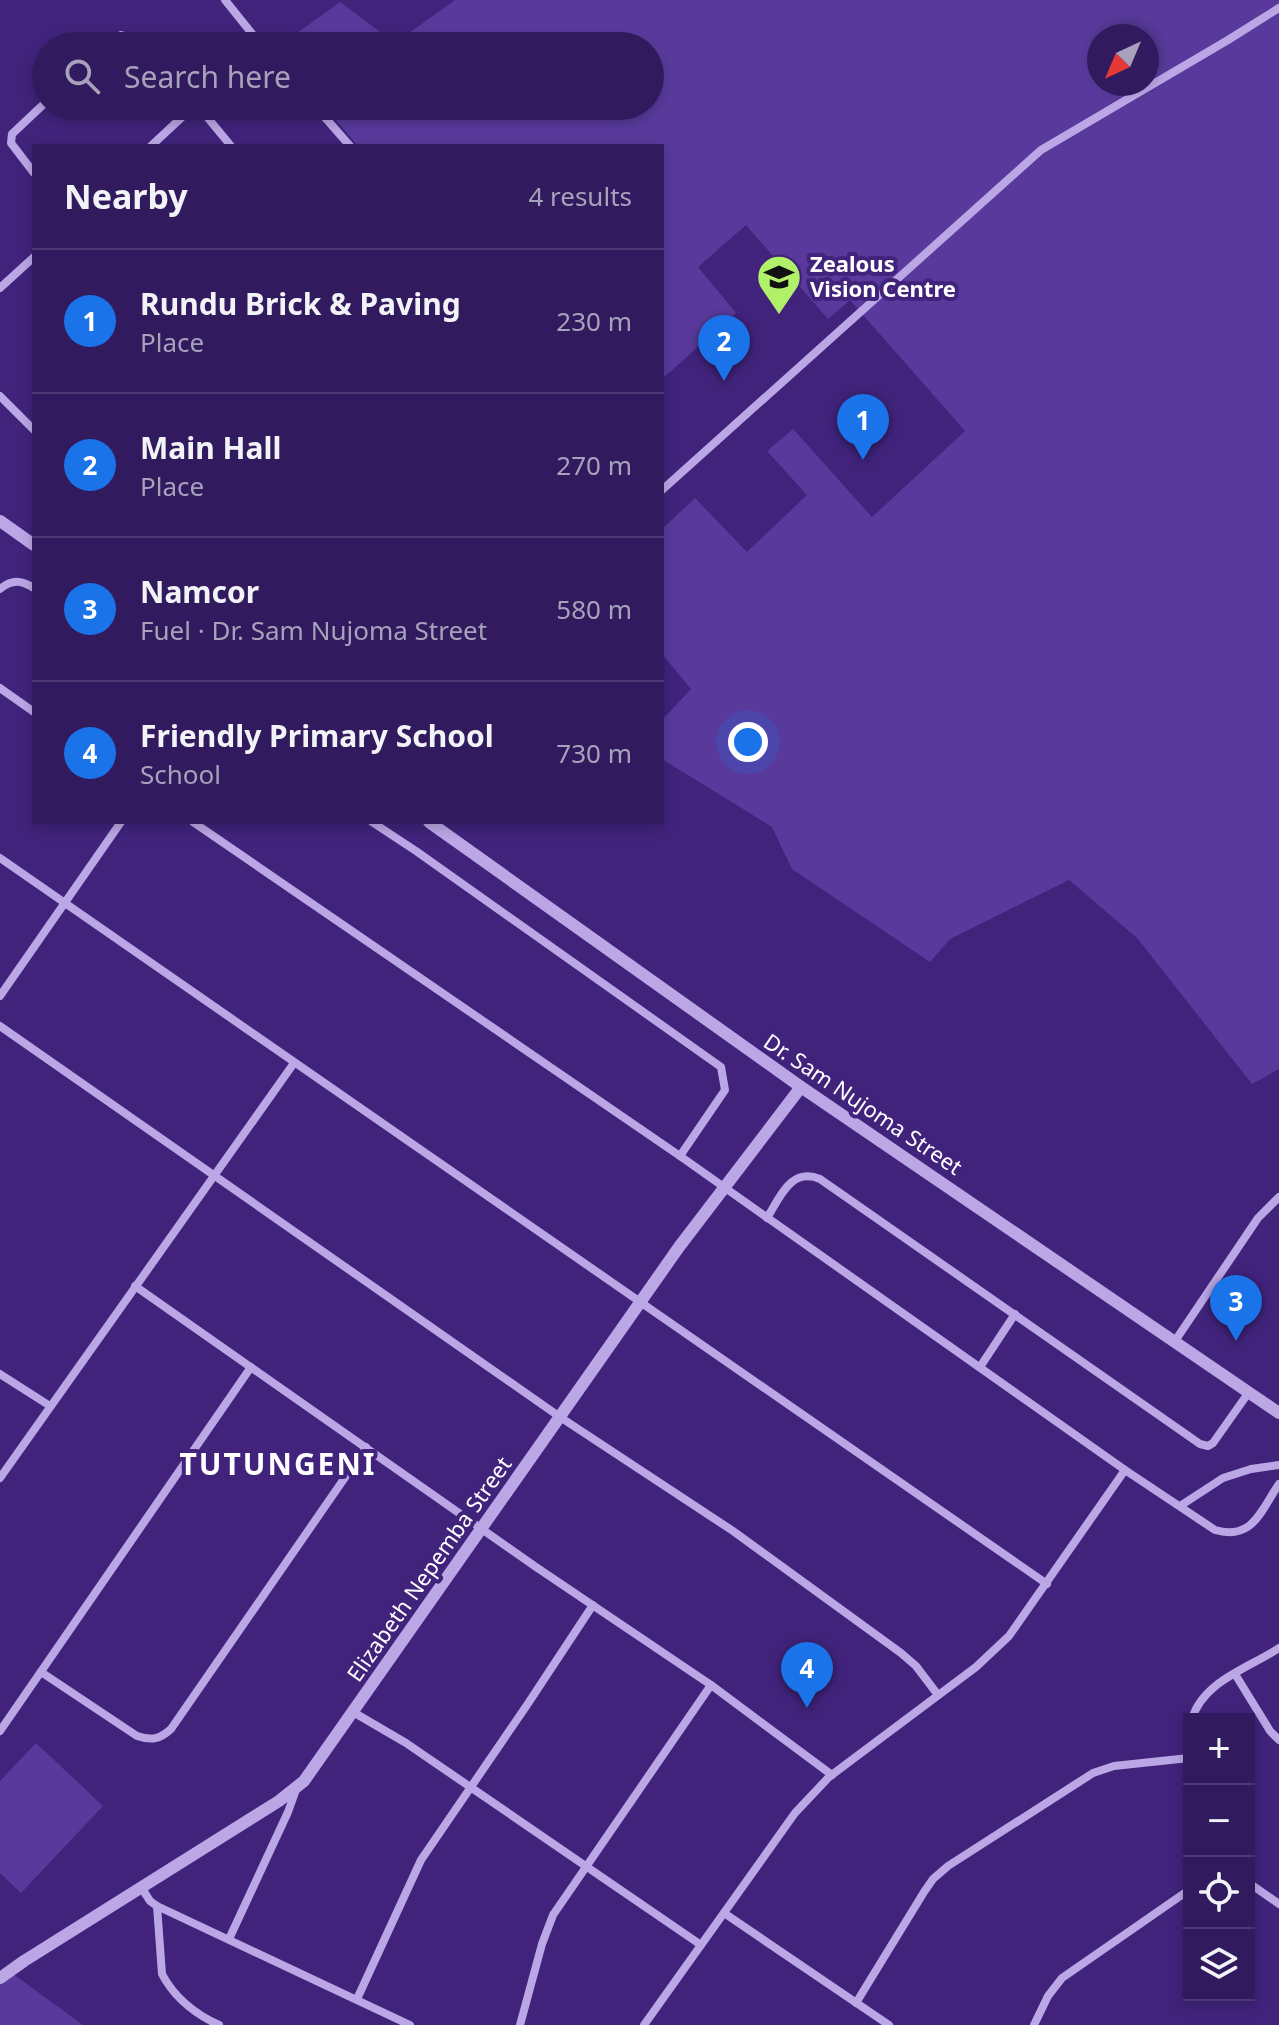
<!DOCTYPE html>
<meta charset="utf-8">
<style>
:root{--surface:#311a5d;--page:#3d2766;--text:#f1f3f6;--muted:#a8a1bc;--line:#4c3872;--accent:#1a73e8}
body{margin:0;font-family:"Noto Sans",sans-serif;background:var(--page);color:var(--text)}
.controls{position:absolute;right:24px;bottom:24px;display:grid;overflow:hidden;border-radius:0px;box-shadow:0 4px 12px #0003}
.controls button{width:72px;height:72px;display:grid;place-items:center;padding:0;border:0;border-bottom:2px solid var(--line);background:var(--surface);color:var(--text);font:40px sans-serif}
.compass{position:absolute;left:1087px;top:24px;width:72px;height:72px;border-radius:50%;background:var(--surface);box-shadow:0 4px 12px #0003;rotate:224deg}
.you{position:absolute;left:748px;top:742px;width:28px;height:28px;margin:-20px;border:6px solid #fff;border-radius:50%;background:#1a73e8;box-shadow:0 0 0 12px #1a73e833}
.badge{display:grid;place-items:center;width:52px;height:52px;border-radius:50%;background:var(--accent);color:#fff;font-size:26px;font-weight:700}
.pin{position:absolute;translate:-50% -66px;filter:drop-shadow(0 2px 4px #0008)}
.pin::after{content:'';position:absolute;top:42px;width:28px;height:24px;background:inherit;clip-path:polygon(0 0,100% 0,50% 100%)}
.list{margin:0;padding:0;list-style:none}
h2{display:flex;justify-content:space-between;align-items:center;height:104px;margin:0;padding:0 32px;font-size:34px}
h2 small{font-size:26px;font-weight:400;color:var(--muted)}
.list li{display:grid;grid-template-columns:52px 1fr auto;gap:24px;align-items:center;box-sizing:border-box;height:144px;padding:0 32px;border-top:2px solid var(--line)}
.list b{display:block;font-size:30px;white-space:nowrap}
.list p{margin:0;font-size:26px;white-space:nowrap;color:var(--muted)}
.list em{font-size:26px;font-style:normal;color:var(--muted)}
.icon{flex:none;width:44px;height:44px;fill:none;stroke:currentColor;stroke-width:2;stroke-linecap:round;stroke-linejoin:round}
.map{position:relative;flex:none;width:1279px;height:2025px;overflow:hidden}
.search{position:absolute;background:var(--surface);box-shadow:0 4px 12px #0003;left:32px;top:32px;width:632px;height:88px;display:flex;align-items:center;gap:20px;box-sizing:border-box;padding:0 28px;border-radius:44px;color:var(--muted);font-size:30px}
.panel{position:absolute;background:var(--surface);box-shadow:0 4px 12px #0003;left:32px;top:144px;width:632px;height:680px;border-radius:0px}
.map>svg:first-child{display:block}
</style>
<div class="map">
<svg width="1279" height="2025" viewBox="0 0 1279 2025">
<rect width="100%" height="100%" fill="#41237c"/>
<g fill="#593a9c" fill-rule="evenodd">
<path d="M455 0H1279V1069L1252 1084 1137 938 1069 880 950 939 930 962 792 869 772 827 662 759V720L691 689 662 654V529L695 498 747 552 807 495 767 451 793 429 872 517 965 431 850 300 828 319 746 225 698 267 736 313 662 379V146H358L324 106H650V46H279L340 2 395 43ZM1099 36H1147V84H1099Z"/>
<path d="M36 1743 103 1806 21 1893 0 1873V1781Z"/>
<path d="M13 1974 83 2025H0V1983Z"/>
</g>
<g fill="none" stroke-linecap="round" stroke-linejoin="round">
<g stroke="#bba7e6" stroke-width="8">
<path d="M225 0 262 46"/>
<path d="M106 46 121 35 132 38 140 46"/>
<path d="M198 106 231 146"/>
<path d="M315 106 350 146"/>
<path d="M151 146 194 106"/>
<path d="M34 173 11 143 12 134 46 102"/>
<path d="M0 288 34 257"/>
<path d="M0 396 34 430"/>
<path d="M662 490 1041 150 1228 40 1279 8"/>
<path d="M0 589C12 579 21 580 34 588"/>
<path d="M0 688 34 712"/>
<path d="M193 822 680 1156 1125 1470 1215 1530C1253 1541 1261 1510 1279 1484"/>
<path d="M372 822 416 851 721 1067 725 1090 680 1156"/>
<path d="M0 858 1047 1584"/>
<path d="M0 996 121 822"/>
<path d="M0 1026 560 1417 733 1531 901 1653 916 1666 938 1695"/>
<path d="M767 1218C780 1197 791 1167 820 1179L1200 1444 1208 1446 1213 1443 1249 1392"/>
<path d="M135 1286 536 1567 711 1685 832 1775"/>
<path d="M1175 1341 1258 1218 1279 1197"/>
<path d="M980 1367 1015 1314"/>
<path d="M0 1374 50 1406"/>
<path d="M0 1478 294 1063"/>
<path d="M1180 1506 1223 1478 1251 1469 1279 1465"/>
<path d="M41 1672 137 1736C152 1741 160 1739 171 1729L366 1447"/>
<path d="M1235 1674 1270 1731 1279 1740"/>
<path d="M353 1712 406 1743 701 1945"/>
<path d="M1192 1719C1203 1681 1249 1668 1279 1648"/>
<path d="M0 1731 251 1367"/>
<path d="M1249 1883 1279 1904"/>
<path d="M141 1887 150 1901 157 1906 410 2025"/>
<path d="M157 1906 162 1974C174 1997 195 2014 219 2025"/>
<path d="M724 1913 889 2025"/>
<path d="M229 1939 288 1812 297 1787"/>
<path d="M357 1999 421 1860 527 1705 593 1605"/>
<path d="M856 2003 924 1892 933 1879 948 1866 1093 1773 1114 1766 1189 1758"/>
<path d="M520 2025 542 1944 553 1915 711 1685"/>
<path d="M644 2025 795 1813 829 1777 976 1667 1009 1636 1125 1470"/>
<path d="M1034 2025 1048 1996 1062 1978 1189 1890"/>
</g>
<g stroke="#bba7e6" stroke-width="12">
<path d="M0 521 34 545"/>
<path d="M429 822 801 1087 1279 1413"/>
<path d="M0 1978 24 1961 279 1801 304 1781 679 1247 801 1087"/>
</g>
</g>
<defs>
<g id="school-pin" transform="scale(2.3)"><path d="M0 17L-7.5 6A9.5 9.5 0 1 1 7.5 6Z" fill="#b0f169" stroke="#41237c"/><path d="M0-5L7-2L0 1L-7-2ZM-4 1L0 2.5L4 1V4Q0 6-4 4Z" fill="#111"/></g>
</defs>
<g fill-rule="evenodd">
<use href="#school-pin" x="779" y="277"/>
</g>
<g text-anchor="middle" stroke-width="8" stroke-linejoin="round" paint-order="stroke">
<g font-size="22" font-weight="bold" fill="#fff" stroke="#41237c" text-anchor="start">
<text x="810" y="272">Zealous<tspan x="810" dy="25">Vision Centre</tspan></text>
</g>
<g font-size="22" fill="#fff" stroke="#41237c">
<text transform="translate(863 1104) rotate(34)" y="8">Dr. Sam Nujoma Street</text>
<text transform="translate(429 1569) rotate(-55)" y="8">Elizabeth Nepemba Street</text>
</g>
<g font-size="30" font-weight="bold" letter-spacing="2" fill="#fff" stroke="#41237c">
<text x="278" y="1475">TUTUNGENI</text>
</g>
</g>
</svg>
<div class="controls">
<button>+</button>
<button>−</button>
<button><svg class="icon" aria-label="locate" viewBox="0 0 24 24"><circle cx="12" cy="12" r="6"/><path d="M12 2v4M12 18v4M2 12h4M18 12h4"/></svg></button>
<button><svg class="icon" aria-label="layers" viewBox="0 0 24 24"><path d="M12 4l9 5-9 5-9-5zM3 14l9 5 9-5"/></svg></button>
</div>
<svg class="compass" viewBox="-18 -18 36 36"><path d="M0-13l5 13h-10z" fill="#e53935"/><path d="M0 13l5-13h-10z" fill="#a8a1bc"/></svg>
<div class="you"></div>
<div class="pin badge" style="left:863px;top:460px">1</div>
<div class="pin badge" style="left:724px;top:381px">2</div>
<div class="pin badge" style="left:1236px;top:1341px">3</div>
<div class="pin badge" style="left:807px;top:1708px">4</div>
<div class="search"><svg class="icon" aria-label="search" viewBox="0 0 24 24"><circle cx="10" cy="10" r="6"/><path d="M15 15l6 6"/></svg>Search here</div>
<section class="panel">
<h2>Nearby<small>4 results</small></h2>
<ul class="list">
<li><span class="badge">1</span><div><b>Rundu Brick &amp; Paving</b><p>Place</p></div><em>230 m</em></li>
<li><span class="badge">2</span><div><b>Main Hall</b><p>Place</p></div><em>270 m</em></li>
<li><span class="badge">3</span><div><b>Namcor</b><p>Fuel · Dr. Sam Nujoma Street</p></div><em>580 m</em></li>
<li><span class="badge">4</span><div><b>Friendly Primary School</b><p>School</p></div><em>730 m</em></li>
</ul>
</section>
</div>
